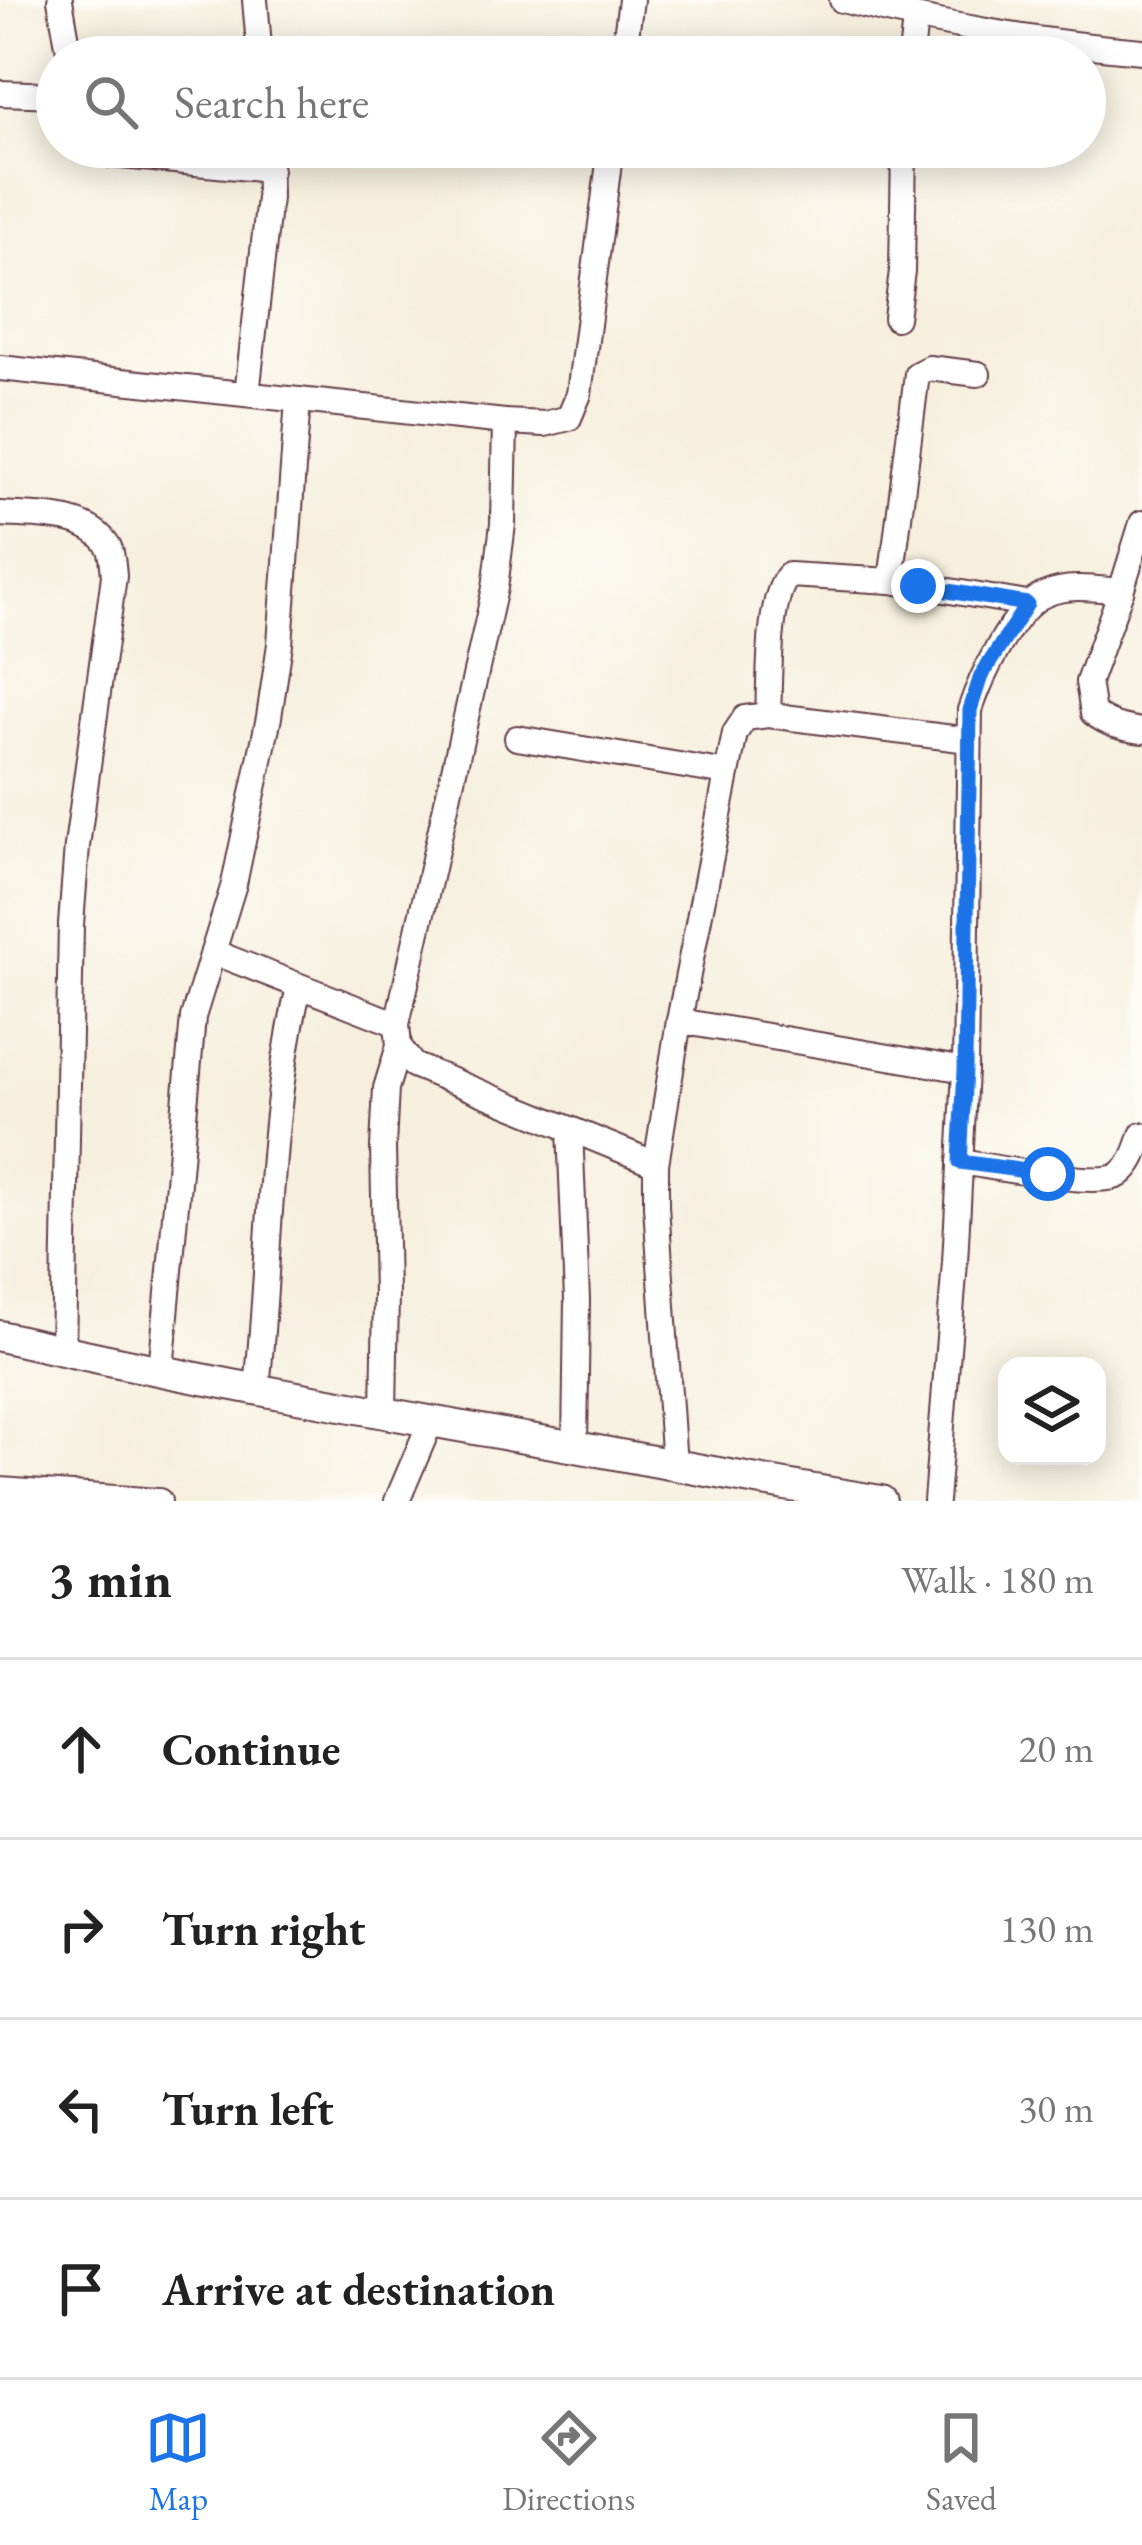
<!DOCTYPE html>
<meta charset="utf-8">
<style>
:root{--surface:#fff;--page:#f2f2f2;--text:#222;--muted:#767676;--line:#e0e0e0;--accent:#1a73e8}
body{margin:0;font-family:"EB Garamond",serif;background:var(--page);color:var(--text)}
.controls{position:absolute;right:36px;bottom:36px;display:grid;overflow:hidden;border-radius:24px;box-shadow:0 6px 30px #0003}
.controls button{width:108px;height:108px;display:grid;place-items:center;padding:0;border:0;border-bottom:3px solid var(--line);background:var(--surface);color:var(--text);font:60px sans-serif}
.stop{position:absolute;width:36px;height:36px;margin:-27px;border:9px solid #1a73e8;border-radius:50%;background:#fff}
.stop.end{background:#1a73e8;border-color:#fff;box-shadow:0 3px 12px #0008}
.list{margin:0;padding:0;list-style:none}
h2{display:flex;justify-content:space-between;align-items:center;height:156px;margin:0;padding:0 48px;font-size:51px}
h2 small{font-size:39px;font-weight:400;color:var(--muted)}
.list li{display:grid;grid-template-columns:78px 1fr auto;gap:36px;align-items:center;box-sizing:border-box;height:180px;padding:0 48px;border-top:3px solid var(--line)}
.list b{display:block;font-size:45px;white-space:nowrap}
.list em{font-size:39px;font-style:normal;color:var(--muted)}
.icon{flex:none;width:66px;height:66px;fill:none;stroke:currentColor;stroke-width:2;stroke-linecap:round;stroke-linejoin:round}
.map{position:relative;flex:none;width:1142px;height:1501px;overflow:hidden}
.search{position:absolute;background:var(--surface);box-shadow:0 6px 30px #0003;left:36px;right:36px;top:36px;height:132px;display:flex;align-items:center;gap:30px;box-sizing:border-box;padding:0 42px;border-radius:66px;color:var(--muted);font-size:45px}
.sheet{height:876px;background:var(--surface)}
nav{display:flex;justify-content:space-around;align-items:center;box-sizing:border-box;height:168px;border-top:3px solid var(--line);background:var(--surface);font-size:33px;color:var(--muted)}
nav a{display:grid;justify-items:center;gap:6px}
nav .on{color:var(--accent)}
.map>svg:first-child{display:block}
</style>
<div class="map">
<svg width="1142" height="1501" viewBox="0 0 1142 1501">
<rect width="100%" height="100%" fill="#fdfcf7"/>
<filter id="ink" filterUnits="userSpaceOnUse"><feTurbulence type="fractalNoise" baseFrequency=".00833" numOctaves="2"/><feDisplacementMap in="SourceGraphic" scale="24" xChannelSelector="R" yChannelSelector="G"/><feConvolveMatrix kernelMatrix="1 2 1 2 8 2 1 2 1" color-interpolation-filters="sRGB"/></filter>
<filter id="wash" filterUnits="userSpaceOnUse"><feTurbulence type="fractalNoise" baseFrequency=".004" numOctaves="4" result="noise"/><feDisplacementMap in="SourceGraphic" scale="48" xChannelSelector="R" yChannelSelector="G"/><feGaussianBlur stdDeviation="2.7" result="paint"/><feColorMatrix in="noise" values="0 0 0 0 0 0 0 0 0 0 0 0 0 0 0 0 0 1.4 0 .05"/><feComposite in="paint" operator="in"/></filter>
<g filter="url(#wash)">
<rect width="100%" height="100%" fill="#f6efdd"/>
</g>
<g filter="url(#ink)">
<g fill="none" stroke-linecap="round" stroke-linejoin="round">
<g stroke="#643e46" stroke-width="28">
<g id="minor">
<path d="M60 0 70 57"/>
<path d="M255 0 260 57"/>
<path d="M842 0C945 26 1036 42 1142 51"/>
<path d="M623 57 631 0"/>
<path d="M911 57 915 18"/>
<path d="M0 93 57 95"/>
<path d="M98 147 111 155 270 170"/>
<path d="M896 318 902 271 904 147"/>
<path d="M0 368 505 422 545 424 569 418 579 394 611 147"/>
<path d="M247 394 269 198 268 147"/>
<path d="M505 422 503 524 495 588 397 1024 399 1046 413 1065 656 1164"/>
<path d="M0 514C34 517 89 512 109 547 113 555 113 567 114 576L77 846 71 924 63 1351"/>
<path d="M1142 523 1121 591 1088 682 1093 713C1108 725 1123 728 1142 731"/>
<path d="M891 581 917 374 929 368 978 374"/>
<path d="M768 715C770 682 767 597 789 575L891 581 1027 604"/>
<path d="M517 738 727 773"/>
<path d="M213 952 397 1024"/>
<path d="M679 1021 965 1070"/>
<path d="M570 1129 577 1300 575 1447"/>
<path d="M960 1162C989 1166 1099 1188 1119 1175 1133 1165 1137 1150 1142 1135"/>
<path d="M161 1370 193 1017 234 884 269 717 280 644 298 400"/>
<path d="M257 1388C271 1255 268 1117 299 987"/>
<path d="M384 1412 386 1294 383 1147 386 1088 399 1046"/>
<path d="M674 1465 656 1206V1164L679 1021 735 733 745 718 768 715 969 740"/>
<path d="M0 1490 159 1501"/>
<path d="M397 1501 431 1421"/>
<path d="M936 1501 955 1262 965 1070 970 710C981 677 1013 607 1046 594 1069 584 1097 589 1121 591"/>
</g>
</g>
<g stroke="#643e46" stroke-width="34">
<path id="tertiary" d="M0 1336C175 1377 353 1407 530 1439 647 1459 764 1483 881 1501"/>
</g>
<use href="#minor" stroke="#fff" stroke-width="24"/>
<use href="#tertiary" stroke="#fff" stroke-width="30"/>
</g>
</g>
<g fill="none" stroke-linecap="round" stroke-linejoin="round" filter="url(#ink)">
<path stroke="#1a73e8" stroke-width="15" d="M918 586 1027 604 981 676 970 710 965 1070 960 1162 1048 1174"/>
</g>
</svg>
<div class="controls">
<button><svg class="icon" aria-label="layers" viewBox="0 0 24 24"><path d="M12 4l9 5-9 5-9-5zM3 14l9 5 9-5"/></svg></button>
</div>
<div class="stop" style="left:1048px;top:1174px"></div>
<div class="stop end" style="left:918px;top:586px"></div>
<div class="search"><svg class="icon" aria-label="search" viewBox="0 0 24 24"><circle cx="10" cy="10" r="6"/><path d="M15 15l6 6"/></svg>Search here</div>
</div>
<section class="sheet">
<h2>3 min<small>Walk · 180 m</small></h2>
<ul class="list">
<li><svg class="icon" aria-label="ahead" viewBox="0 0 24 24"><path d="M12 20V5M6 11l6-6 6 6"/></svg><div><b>Continue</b></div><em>20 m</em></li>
<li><svg class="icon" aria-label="right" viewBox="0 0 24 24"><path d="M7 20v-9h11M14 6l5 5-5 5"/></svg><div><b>Turn right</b></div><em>130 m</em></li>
<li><svg class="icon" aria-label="left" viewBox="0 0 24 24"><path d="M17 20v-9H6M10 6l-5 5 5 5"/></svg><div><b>Turn left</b></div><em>30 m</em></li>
<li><svg class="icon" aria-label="arrive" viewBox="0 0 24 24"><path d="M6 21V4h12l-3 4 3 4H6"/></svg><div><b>Arrive at destination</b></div></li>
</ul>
</section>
<nav>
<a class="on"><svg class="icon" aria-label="map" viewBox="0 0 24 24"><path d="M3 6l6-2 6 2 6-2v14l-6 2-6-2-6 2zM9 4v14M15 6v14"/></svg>Map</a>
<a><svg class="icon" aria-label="directions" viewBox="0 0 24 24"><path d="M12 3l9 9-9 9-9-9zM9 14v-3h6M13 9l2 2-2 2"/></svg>Directions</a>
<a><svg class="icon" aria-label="saved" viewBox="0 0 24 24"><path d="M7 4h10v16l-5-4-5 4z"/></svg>Saved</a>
</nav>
